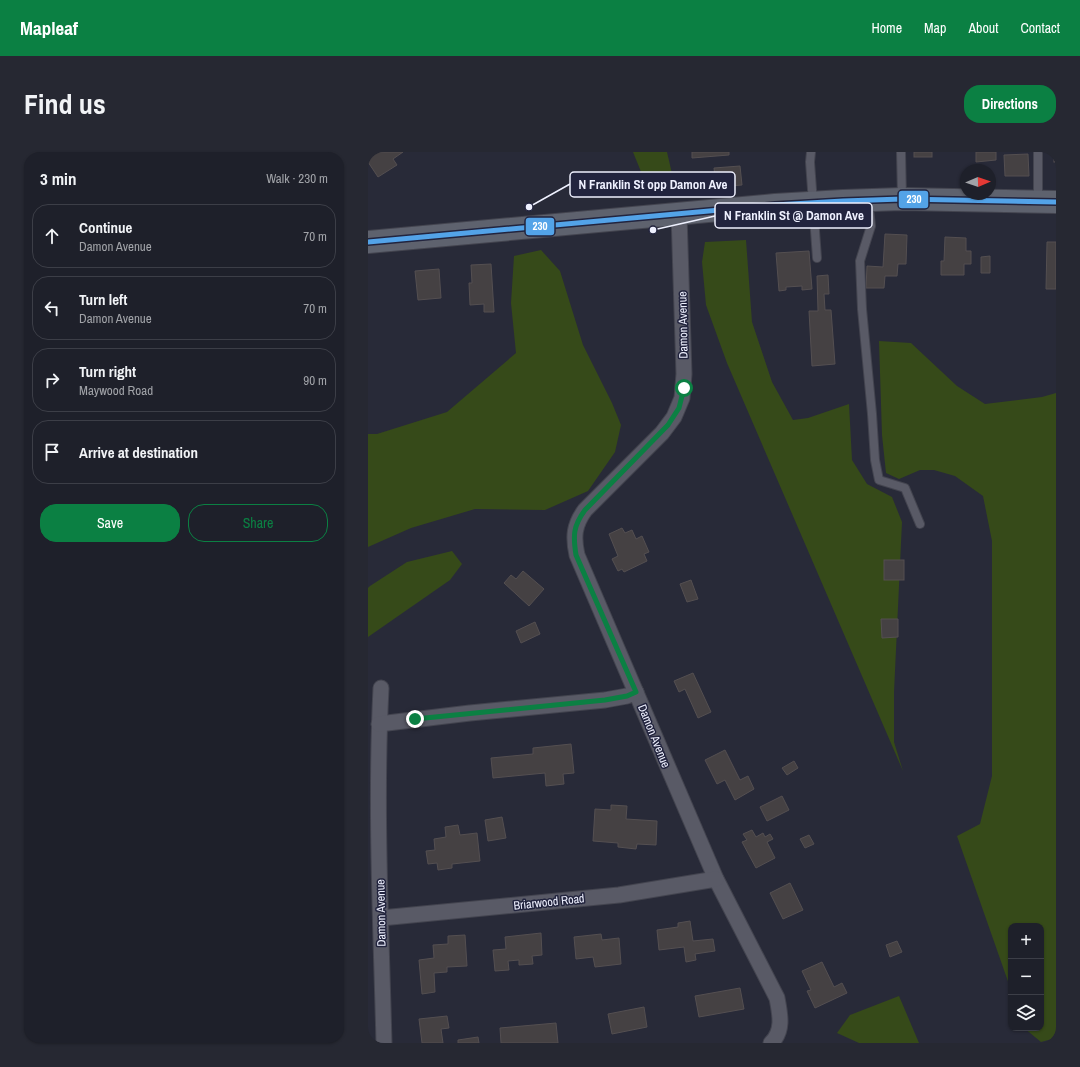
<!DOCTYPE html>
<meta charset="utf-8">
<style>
:root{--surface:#1e202a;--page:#262832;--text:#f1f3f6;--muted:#a1a3a8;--line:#3c3e47;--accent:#0b8043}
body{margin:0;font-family:"Archivo Narrow",sans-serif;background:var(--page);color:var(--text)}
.controls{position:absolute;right:12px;bottom:12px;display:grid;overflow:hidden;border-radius:8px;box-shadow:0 1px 3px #0004}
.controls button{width:36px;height:36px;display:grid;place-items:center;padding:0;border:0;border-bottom:1px solid var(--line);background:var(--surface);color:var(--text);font:20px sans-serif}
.compass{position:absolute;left:592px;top:12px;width:36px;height:36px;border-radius:50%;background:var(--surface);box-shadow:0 1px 3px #0004;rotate:88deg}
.stop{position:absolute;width:12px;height:12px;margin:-9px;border:3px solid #0b8043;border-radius:50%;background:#fff}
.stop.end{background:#0b8043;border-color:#fff;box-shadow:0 1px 4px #0008}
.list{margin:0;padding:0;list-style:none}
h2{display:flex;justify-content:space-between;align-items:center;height:52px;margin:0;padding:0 16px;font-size:17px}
h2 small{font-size:13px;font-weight:400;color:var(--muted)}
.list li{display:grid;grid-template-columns:26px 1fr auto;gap:12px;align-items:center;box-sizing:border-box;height:64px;margin:0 8px 8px;padding:0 8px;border:1px solid var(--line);border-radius:16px}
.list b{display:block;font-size:15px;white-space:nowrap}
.list p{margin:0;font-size:13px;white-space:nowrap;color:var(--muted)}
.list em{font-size:13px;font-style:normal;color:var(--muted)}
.actions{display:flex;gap:8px;padding:12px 16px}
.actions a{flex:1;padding:9px 0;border:1px solid var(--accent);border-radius:16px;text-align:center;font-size:14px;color:var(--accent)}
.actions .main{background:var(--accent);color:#fff}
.icon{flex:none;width:22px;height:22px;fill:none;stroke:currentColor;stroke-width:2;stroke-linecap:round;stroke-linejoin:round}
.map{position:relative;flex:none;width:688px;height:891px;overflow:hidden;border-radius:16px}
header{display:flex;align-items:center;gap:24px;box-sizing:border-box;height:56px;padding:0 20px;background:var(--accent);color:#fff}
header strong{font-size:19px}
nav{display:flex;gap:22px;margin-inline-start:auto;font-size:14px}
.intro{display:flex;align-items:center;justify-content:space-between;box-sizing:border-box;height:96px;padding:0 24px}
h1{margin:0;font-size:28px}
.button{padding:10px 18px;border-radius:16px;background:var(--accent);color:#fff;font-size:14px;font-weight:700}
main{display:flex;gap:24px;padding:0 24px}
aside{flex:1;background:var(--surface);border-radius:16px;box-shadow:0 1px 3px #0004}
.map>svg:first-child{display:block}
</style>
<header>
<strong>Mapleaf</strong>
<nav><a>Home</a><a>Map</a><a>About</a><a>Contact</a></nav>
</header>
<div class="intro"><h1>Find us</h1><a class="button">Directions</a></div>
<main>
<aside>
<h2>3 min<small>Walk · 230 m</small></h2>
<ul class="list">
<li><svg class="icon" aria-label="ahead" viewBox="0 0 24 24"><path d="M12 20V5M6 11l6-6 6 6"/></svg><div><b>Continue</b><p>Damon Avenue</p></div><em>70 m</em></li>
<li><svg class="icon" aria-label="left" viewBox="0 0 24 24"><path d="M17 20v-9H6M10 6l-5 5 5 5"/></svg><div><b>Turn left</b><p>Damon Avenue</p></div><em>70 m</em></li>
<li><svg class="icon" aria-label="right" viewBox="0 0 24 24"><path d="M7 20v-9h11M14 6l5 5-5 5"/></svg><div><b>Turn right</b><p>Maywood Road</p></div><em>90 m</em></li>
<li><svg class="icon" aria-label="arrive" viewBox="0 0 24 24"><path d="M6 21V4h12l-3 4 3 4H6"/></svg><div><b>Arrive at destination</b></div></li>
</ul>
<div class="actions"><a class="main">Save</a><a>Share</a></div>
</aside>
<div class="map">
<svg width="688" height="891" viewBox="0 0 688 891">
<rect width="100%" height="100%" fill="#282a38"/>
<g fill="#364a19">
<path d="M265 0H299L308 39 282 42Z"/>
<path d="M378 88 384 170 404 230 425 268 440 266 481 252 484 308 499 332 524 345 534 370 526 540V590L535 619 359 211 338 153 334 110 337 90Z"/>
<path d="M173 98 192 119 215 193 244 251 253 273 247 300 220 339 177 358 107 357 43 376 0 395V282H9L79 260 148 201 143 151 146 104Z"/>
<path d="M511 189 543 191 589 234 617 252 674 245 688 241V886L673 890 656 876H673V774H643V838L589 684 612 672 624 624V389L615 344 587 324 566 318H552L531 327 518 321 514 283Z"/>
<path d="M84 399 94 412 82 428 0 485V436L2 434 39 410Z"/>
<path d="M531 844 551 891H491L469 881 482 863Z"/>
</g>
<g fill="#454143" stroke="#544f51">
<path d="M0 0H35L25 7 29 13 10 25 0 10Z"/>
<path d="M324 0H361V3L324 6Z"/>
<rect x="546" y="0" width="18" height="5"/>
<path d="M608 0H628V8L608 10Z"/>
<rect x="686" y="0" width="2" height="10"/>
<path d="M660 2 661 24H637L636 3Z"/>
<path d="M372 14 374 33 348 35 346 16Z"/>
<path d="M517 82 539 83 538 112H530L529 124H517L516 136H498L499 114 515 115Z"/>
<path d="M577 85 598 86V99H603V112H596V123H573V109H576Z"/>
<path d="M679 90H688V137H678Z"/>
<path d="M441 99 444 137 434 138V134L418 135V138L411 139 408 101Z"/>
<path d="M622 104V121H613V105Z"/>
<path d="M123 112 126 160H116V152L102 153 101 131H104L103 113Z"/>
<path d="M71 117 73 146 50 148 47 119Z"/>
<path d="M460 123 461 142H456L457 158H463L467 212 444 214 441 159H450L449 124Z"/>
<path d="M254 376 257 381 264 378 268 387 274 384 281 400 276 402 279 409 256 420 254 417 250 419 244 407 250 404 241 382Z"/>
<rect x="516" y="408" width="20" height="20"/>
<path d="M155 419 176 437 161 454 136 431 143 423 148 427Z"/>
<path d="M323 428 330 447 319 450 312 432Z"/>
<path d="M513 467H530V485L514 486Z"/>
<path d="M167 470 172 482 153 491 148 479Z"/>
<path d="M325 521 343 560 330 566 317 537 311 540 306 529Z"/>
<path d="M203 592 206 621 195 622 196 632 178 634 177 621 125 626 123 606 165 602V596Z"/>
<path d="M357 598 372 628 380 624 386 637 367 648 357 628 349 632 337 608Z"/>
<path d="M426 609 430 616 419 623 414 616Z"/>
<path d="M414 644 421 658 399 669 392 655Z"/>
<path d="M243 653 259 654 258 667 289 669 288 693 269 692 268 697 250 695V691L225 689 227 657 243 658Z"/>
<path d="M134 665 138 686 120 689 117 668Z"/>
<path d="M90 673 92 683 109 681 112 709 84 712V716L70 718 69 711 60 712 58 699 67 698 66 687 78 685 77 675Z"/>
<path d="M384 678 388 685 395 681 397 685 402 682 405 687 399 690 407 706 388 716 374 690 379 688 375 682Z"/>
<path d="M441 683 446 692 437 696 432 687Z"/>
<path d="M422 731 435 758 415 767 402 741Z"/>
<path d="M322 769 325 789 345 787 347 799 327 802 328 808 318 810 316 795 291 798 289 778 310 775V771Z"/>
<path d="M173 781 174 803 164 804 165 812 151 813V808L140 809 141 818 127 819 125 798 138 797 137 785Z"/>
<path d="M233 782 234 788 251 786 253 812 227 815 225 805 208 807 206 785Z"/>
<path d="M97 783 99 814 79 815V820L66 821 67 840 54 842 51 808 66 806 65 793 80 792V784Z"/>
<path d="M529 789 534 800 522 805 518 793Z"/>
<path d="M454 810 466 835 474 831 479 841 447 856 439 839 443 838 434 819Z"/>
<path d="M372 836 376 857 331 865 327 844Z"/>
<path d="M276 855 279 875 244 882 240 862Z"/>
<path d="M79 864 81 876 73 877 75 891H54L51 867Z"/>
<path d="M188 871 190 891H133L132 876Z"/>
<path d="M110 885 111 891H90V888Z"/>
</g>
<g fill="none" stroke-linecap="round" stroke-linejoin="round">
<g stroke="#43444f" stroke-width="10">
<g id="service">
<path d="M443 0 442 10 449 106"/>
<path d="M533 0 534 46"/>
<path d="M500 48 503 74 492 109 494 157 504 262 507 308 511 328 537 336 552 372"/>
<path d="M670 49V0"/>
</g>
</g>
<g stroke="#43444f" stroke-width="17">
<g id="minor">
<path d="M311 62 316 222 314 246 306 265 294 281 217 358C206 373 205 385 209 403L348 727 409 846C412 862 416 879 403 891"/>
<path d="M13 536C7 654 13 773 16 891"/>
<path d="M11 572 102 561 237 548 259 544 268 540"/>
<path d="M13 766 251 743 348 727"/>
</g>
</g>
<g stroke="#43444f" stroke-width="24">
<path id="secondary" d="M0 90 407 53 475 49 534 47 688 50"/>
</g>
<use href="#service" stroke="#595a66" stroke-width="8"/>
<use href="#minor" stroke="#595a66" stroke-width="15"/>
<use href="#secondary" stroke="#5e626e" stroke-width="22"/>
<g stroke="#22243e" stroke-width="8">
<path id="bus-1" d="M0 90 407 53 475 49 534 47 688 50"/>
</g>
<use href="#bus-1" stroke="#53a3e8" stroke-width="5"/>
</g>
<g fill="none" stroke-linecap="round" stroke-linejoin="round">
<path stroke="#0b8043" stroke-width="5" d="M47 567 237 548 259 544 268 540 208 403C205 384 205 374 217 358L300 273 311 256 316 236"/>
</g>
<g text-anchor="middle" stroke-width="3" stroke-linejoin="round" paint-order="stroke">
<g font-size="12" fill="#eef0fe" stroke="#22243e">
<text transform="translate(315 173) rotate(-91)" y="4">Damon Avenue</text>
<text transform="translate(286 584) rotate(68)" y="4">Damon Avenue</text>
<text transform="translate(181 750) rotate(-6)" y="4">Briarwood Road</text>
<text transform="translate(13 761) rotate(-91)" y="4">Damon Avenue</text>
</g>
</g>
<path fill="none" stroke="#eef0fe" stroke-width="1.5" d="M161 55L202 32M285 78L347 64"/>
<g fill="#eef0fe" stroke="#22243e" stroke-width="1.5">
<circle cx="161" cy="55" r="4"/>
<circle cx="285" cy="78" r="4"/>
</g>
<g fill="#22243e" stroke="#eef0fe" stroke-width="1.5">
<rect x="202" y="20" width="165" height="25" rx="4"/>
<rect x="347" y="51" width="157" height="25" rx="4"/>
</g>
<g font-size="13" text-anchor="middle" font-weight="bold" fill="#eef0fe">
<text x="285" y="37">N Franklin St opp Damon Ave</text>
<text x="426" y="68">N Franklin St @ Damon Ave</text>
</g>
<g stroke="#22243e" stroke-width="1.5">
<rect x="530" y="38" width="31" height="19" rx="4" fill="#53a3e8"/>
<rect x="157" y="65" width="30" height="19" rx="4" fill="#53a3e8"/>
</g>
<g font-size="11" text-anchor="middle" font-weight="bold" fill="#fff">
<text x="546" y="51">230</text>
<text x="172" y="78">230</text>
</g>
</svg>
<div class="controls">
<button>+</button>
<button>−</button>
<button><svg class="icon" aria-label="layers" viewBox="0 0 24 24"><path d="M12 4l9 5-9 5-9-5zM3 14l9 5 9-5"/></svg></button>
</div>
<svg class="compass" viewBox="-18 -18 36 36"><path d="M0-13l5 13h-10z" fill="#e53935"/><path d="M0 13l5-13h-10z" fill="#a1a3a8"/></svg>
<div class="stop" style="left:316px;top:236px"></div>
<div class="stop end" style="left:47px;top:567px"></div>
</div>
</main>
